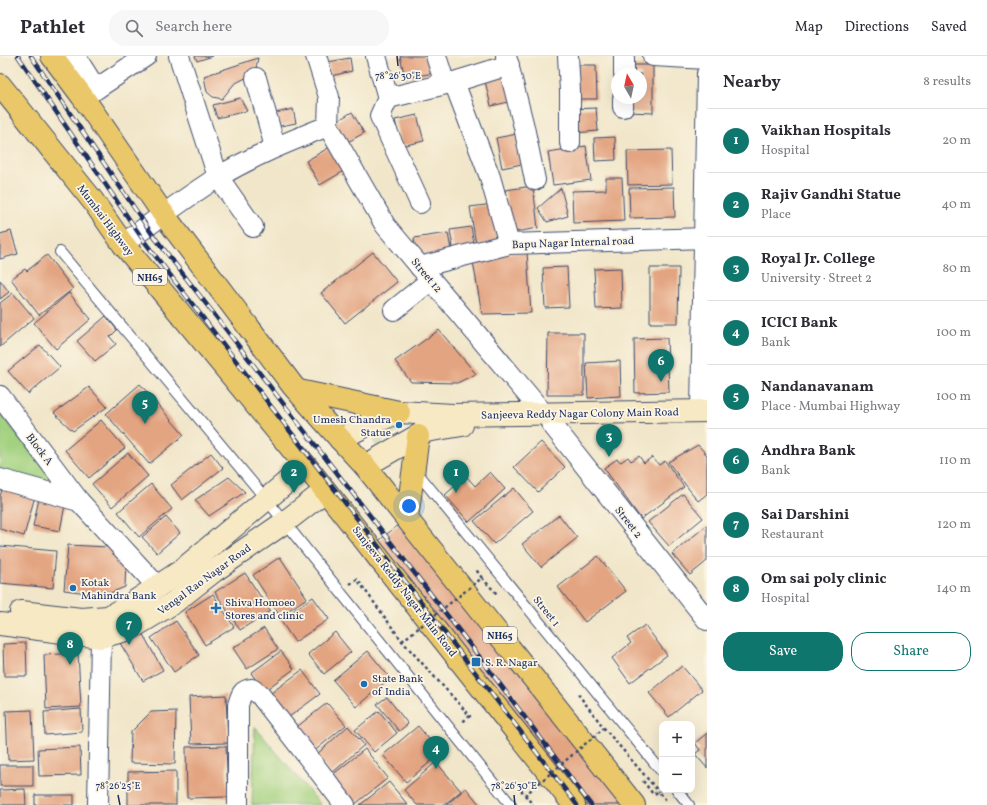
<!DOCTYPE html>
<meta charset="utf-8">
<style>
:root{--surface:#fff;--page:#f7f7f7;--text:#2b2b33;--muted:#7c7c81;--line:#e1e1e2;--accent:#0f766e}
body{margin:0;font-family:Vollkorn,serif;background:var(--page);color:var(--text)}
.controls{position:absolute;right:12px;bottom:12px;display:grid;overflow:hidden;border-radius:8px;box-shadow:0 4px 16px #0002}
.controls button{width:36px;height:36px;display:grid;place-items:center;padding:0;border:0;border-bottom:1px solid var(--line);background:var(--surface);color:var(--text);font:20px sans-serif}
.compass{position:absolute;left:611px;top:12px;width:36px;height:36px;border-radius:50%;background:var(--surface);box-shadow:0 4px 16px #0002;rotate:351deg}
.you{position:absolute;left:409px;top:450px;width:14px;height:14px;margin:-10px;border:3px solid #fff;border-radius:50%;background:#1a73e8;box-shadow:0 0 0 6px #1a73e833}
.badge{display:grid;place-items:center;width:26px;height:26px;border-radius:50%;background:var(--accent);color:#fff;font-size:13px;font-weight:700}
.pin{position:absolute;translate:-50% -33px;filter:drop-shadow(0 1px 2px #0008)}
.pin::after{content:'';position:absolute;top:21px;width:14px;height:12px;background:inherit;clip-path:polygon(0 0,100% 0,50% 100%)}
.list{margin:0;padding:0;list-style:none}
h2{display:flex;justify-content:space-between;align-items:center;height:52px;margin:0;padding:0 16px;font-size:17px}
h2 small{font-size:13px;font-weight:400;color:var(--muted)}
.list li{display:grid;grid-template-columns:26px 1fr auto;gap:12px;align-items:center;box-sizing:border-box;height:64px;padding:0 16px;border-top:1px solid var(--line)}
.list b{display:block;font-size:15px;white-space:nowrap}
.list p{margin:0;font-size:13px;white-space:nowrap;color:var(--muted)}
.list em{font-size:13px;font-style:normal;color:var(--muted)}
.actions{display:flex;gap:8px;padding:12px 16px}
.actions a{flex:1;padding:9px 0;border:1px solid var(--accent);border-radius:16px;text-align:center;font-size:14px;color:var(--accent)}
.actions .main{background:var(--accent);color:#fff}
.icon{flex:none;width:22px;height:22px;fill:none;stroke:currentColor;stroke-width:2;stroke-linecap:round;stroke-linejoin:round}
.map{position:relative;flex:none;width:707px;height:749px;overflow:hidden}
header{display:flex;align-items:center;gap:24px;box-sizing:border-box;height:56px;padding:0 20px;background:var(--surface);border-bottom:1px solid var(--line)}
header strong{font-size:19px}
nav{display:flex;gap:22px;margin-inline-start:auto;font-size:14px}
.search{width:280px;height:36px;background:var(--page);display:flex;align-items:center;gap:10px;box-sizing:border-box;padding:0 14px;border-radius:16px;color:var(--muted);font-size:15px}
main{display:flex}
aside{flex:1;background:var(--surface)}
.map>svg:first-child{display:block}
</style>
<header>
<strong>Pathlet</strong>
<div class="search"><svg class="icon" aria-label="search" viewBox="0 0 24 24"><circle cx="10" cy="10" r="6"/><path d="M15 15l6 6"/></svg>Search here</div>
<nav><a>Map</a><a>Directions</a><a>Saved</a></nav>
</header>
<main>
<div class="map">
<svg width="707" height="749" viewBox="0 0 707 749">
<rect width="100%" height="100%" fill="#fcf5e5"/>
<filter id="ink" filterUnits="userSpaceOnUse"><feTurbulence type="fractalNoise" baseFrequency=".025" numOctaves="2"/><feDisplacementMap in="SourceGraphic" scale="8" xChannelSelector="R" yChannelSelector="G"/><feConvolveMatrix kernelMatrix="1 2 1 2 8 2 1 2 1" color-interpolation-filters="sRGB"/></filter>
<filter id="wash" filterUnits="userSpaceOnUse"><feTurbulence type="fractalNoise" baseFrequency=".012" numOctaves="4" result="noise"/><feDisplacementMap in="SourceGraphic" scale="16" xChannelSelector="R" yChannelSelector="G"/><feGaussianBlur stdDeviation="0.9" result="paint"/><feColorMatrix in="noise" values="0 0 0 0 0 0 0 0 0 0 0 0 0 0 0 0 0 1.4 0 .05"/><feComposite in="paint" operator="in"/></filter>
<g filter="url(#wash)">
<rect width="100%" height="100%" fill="#f1e6c9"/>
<g fill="#a2d17f" stroke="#5e806e">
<path d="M0 357 63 434 0 417Z"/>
<path d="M402 364 405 366 407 370 376 389 373 385Z"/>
<path d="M255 671 321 749H252Z"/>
</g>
<g id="blocks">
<g fill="#e3a481">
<path d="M195 0H213L197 5Z"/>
<path d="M400 0H430L434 17 405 22Z"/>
<path d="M258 2 255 17 234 28 222 43 213 41 207 36 204 20Z"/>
<path d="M350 2 352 15 331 20 328 6Z"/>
<path d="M576 9H596L597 43H576Z"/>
<path d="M630 9H653V57L629 56V42H641V18H629Z"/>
<path d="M506 15 513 45 491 50 484 21Z"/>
<path d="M240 42 247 55 217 62 213 49Z"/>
<path d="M596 52 598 75 574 77 572 53Z"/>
<path d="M293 53 296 67 270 72 267 59Z"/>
<path d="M352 56 364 77 346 87 334 67Z"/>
<path d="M417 59 424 85 401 90 395 64Z"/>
<path d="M517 78 522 108 502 112 496 82Z"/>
<path d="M615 81 616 104 595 105 594 82Z"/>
<path d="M335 88 349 112 320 129 306 105Z"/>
<path d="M586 90 591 124 553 129 548 96Z"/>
<path d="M671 94 672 128 628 129 627 95Z"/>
<path d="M606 122H622L624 165 573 167 572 135 606 134Z"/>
<path d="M533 130 538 172 510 177 505 134Z"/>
<path d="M674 131 675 161 630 162 629 132Z"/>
<path d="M561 132 568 160 547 166 538 152Z"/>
<path d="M493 148 499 186 476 189 470 151Z"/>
<path d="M471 171 475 194 454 197 450 174Z"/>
<path d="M11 175 18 198 0 203V178Z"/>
<path d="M448 177 452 200 418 206 414 182Z"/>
<path d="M373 196 397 226 345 267 321 237Z"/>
<path d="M527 196 531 257 482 258 472 200Z"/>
<path d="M47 199 73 233 39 259 11 223 25 213 27 215Z"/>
<path d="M567 211 569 251 545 252 543 212Z"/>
<path d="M621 212 622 252 596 253 594 213Z"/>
<path d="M650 212H679L678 267H650Z"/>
<path d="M0 224 9 236 0 243Z"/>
<path d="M13 237 34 262 0 291V247Z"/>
<path d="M69 237 91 263 56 293 34 267Z"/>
<path d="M106 260 117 274 110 281 116 288 95 305 77 285Z"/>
<path d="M439 274 476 318 457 327 411 326 395 305Z"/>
<path d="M548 277H584V339H547Z"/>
<path d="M667 282 669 336 635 337 634 283Z"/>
<path d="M40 289 60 311 28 338 8 315Z"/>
<path d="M620 305 621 340 588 342 586 307Z"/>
<path d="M140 328 184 379 149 408 106 358Z"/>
<path d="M89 331 107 351 73 375 54 357Z"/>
<path d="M101 364 125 392 89 422 65 394Z"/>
<path d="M541 386 565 411 538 436 514 411Z"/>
<path d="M698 389 707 399V438L698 445 668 406Z"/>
<path d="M128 397 148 420 112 451 92 428Z"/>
<path d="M211 397 223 412 182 444 171 429Z"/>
<path d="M639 400 644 407 652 401 659 409 665 405 684 431 641 463 604 412 617 403 621 406 628 401 631 405Z"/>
<path d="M490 416 505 433 469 466 445 439 466 420 475 430Z"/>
<path d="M229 421 245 436 209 460 195 444Z"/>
<path d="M151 428 172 453 139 481 118 456Z"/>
<path d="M3 431 35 440 24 480 0 473V440Z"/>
<path d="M514 432 533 455 494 488 474 465Z"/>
<path d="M683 438 703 462 669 490 648 466Z"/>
<path d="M39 443 65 449 60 475 33 470Z"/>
<path d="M559 459 577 482 541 511 522 488Z"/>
<path d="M166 461 180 477 157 497 142 481Z"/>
<path d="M407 462 629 749H566L362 498Z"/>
<path d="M707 469V505L690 519 672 498Z"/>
<path d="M68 489 108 491 126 502 125 531 110 537 96 538 64 534Z"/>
<path d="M0 490 56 495 53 532 0 527Z"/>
<path d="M598 500 626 535 585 566 558 531Z"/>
<path d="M280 501 307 542 280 560 253 519Z"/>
<path d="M245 517 270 555 240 574 215 536Z"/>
<path d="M213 538 234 571 205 589 185 556Z"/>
<path d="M313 541 329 563 295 586 280 564Z"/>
<path d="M176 565 199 599 174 616 151 582Z"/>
<path d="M645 569 667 599 630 627 612 602 631 587 627 582Z"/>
<path d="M264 572 278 593 247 613 233 592Z"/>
<path d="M141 575 163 614 143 625 120 587Z"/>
<path d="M335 576 351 596 324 618 308 598Z"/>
<path d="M26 587 27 620H4L3 588Z"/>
<path d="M281 595 294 613 264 635 251 617Z"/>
<path d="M368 595 390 622 356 651 333 624Z"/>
<path d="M78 597 81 651 46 653 44 599Z"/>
<path d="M682 610 702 634 669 661 649 637Z"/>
<path d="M302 614 320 638 285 664 267 640Z"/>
<path d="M226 639 228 687 191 688 189 641Z"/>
<path d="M387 641 408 668 399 675 377 648Z"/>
<path d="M327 647 346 669 312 697 293 674Z"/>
<path d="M81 653 82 676 45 679 44 656Z"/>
<path d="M32 654 34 703 8 704 6 655Z"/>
<path d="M176 655 175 708 130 707 131 676 151 656Z"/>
<path d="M379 655 397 677 374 696 355 674Z"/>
<path d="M348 670 364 689 331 718 315 700Z"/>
<path d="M418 670 441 697 406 726 383 699Z"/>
<path d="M707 677V712L695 698 700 694 695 687Z"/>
<path d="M226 690 228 741 187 742 186 691Z"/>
<path d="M80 691 81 719 39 720 38 693Z"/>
<path d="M365 693 388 722 354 749 331 720Z"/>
<path d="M436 706 461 735 444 749H417L404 734Z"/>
<rect x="0" y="709" width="33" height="21"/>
<path d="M176 715V749H128V716Z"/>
<path d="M389 726 408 749H360Z"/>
<path d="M466 732 480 749H446Z"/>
<path d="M25 733 26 749H0V734Z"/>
<rect x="35" y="739" width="39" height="10"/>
</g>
</g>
</g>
<g filter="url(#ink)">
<use href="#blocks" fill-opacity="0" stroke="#3b4a6e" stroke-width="1"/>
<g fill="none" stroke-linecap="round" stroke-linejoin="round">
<g stroke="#3b4a6e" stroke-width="12">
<g id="service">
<path d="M60 196 266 443 511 749"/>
<path d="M415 414 662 716"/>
<path d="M677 734 689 749"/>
</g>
</g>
<g stroke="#3b4a6e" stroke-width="22">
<g id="minor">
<path d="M75 0 96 33"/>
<path d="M179 0 218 121 253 171"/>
<path d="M316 0 329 41 328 70"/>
<path d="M376 0 388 42 380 60 420 147"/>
<path d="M436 0 445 28"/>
<path d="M506 0 524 71 535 124"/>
<path d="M568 0 570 35V87"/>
<path d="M653 0 707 3"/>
<path d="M624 18V0"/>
<path d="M256 22 275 91"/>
<path d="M454 26 490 121 509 188"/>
<path d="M82 40 96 33 146 0"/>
<path d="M388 42 454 26 509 9"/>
<path d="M623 51V42"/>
<path d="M328 70 385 169 543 357"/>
<path d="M123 188C154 165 185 142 218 121 253 100 290 85 328 70"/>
<path d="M420 211 509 188 707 182"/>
<path d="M394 254 431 224"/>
<path d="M0 340 79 445 157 530"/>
<path d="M701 355 707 18"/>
<path d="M551 367 707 564"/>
<path d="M0 423 79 445"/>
<path d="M98 749 101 581"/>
<path d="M238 749V649C241 640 241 634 252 633L260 639 345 749"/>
</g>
</g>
<g stroke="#3b4a6e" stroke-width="24">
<g id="secondary">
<path d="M340 383 365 370 399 356 453 359 707 355"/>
<path d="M365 410 426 375 462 369"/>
<path d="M21 556 81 563 108 561 128 550 181 515 306 410"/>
<path d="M0 568 101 581 130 573 173 547 214 515 285 466 325 435"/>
</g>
</g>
<g stroke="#3b4a6e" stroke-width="24">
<g id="trunk">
<path d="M52 0 82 40 164 159 293 330 340 383 365 410 634 749"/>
<path d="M0 29 93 145 123 188 306 410 574 749"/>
<path d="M299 335 399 356"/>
<path d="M407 463 418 380"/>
</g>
</g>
<g stroke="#3b4a6e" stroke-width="2.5" stroke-dasharray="3 3" stroke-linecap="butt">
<path d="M482 522 497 538"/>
<path d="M350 528 357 523 402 585 470 660 461 667"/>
<path d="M578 638 604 672 659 736"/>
<path d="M643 725 653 738 659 736 666 744"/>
<path d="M525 739 533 749"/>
</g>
<use href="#service" stroke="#fff" stroke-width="10"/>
<use href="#minor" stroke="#fff" stroke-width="20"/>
<use href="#secondary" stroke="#f7e9c3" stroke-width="22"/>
<use href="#trunk" stroke="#eac769" stroke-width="22"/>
<g stroke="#1b2f5e" stroke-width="4.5">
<g id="rail">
<path d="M18 0 144 185 577 749"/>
<path d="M31 0 152 178 481 603 591 749"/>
</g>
</g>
<use href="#rail" stroke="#fcf5e5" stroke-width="3" stroke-dasharray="9" stroke-linecap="butt"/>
<g stroke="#3b4a6e" stroke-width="2.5" stroke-dasharray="3 3" stroke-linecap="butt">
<path d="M402 585 482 522 475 512"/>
<path d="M521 734 525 739 604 672"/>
</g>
</g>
</g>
<path fill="none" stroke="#1b2f5e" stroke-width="1.5" d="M397 0 398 10M118 739 120 749M514 739 515 749"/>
<g fill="#1f6fb2" stroke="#fcf5e5" stroke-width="1.5">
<circle cx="399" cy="369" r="4"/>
<circle cx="73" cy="532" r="4"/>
<path d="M214 546h4v4h4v4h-4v4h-4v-4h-4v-4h4z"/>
<rect x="471" y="601" width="10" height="10" rx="2"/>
<circle cx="364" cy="628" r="4"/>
</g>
<g text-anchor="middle" stroke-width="3.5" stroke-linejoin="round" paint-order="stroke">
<g fill="#fcf5e5" stroke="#5e6a86" stroke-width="1">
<rect x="133" y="213" width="34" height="16" rx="3"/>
<rect x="483" y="571" width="34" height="16" rx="3"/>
</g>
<g font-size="10" font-weight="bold" fill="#1b2f5e">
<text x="150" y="225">NH65</text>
<text x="500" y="583">NH65</text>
</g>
<g font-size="11" fill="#1b2f5e" stroke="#fcf5e5">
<text transform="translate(106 164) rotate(53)" y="4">Mumbai Highway</text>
<text transform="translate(573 186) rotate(-2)" y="4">Bapu Nagar Internal road</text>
<text transform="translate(427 219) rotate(50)" y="4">Street 12</text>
<text transform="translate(580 357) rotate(-1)" y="4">Sanjeeva Reddy Nagar Colony Main Road</text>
<text transform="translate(40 393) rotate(53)" y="4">Block A</text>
<text transform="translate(629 466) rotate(52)" y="4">Street 2</text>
<text transform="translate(204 523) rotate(-36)" y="4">Vengal Rao Nagar Road</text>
<text transform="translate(405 535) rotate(52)" y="4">Sanjeeva Reddy Nagar Main Road</text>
<text transform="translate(547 555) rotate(51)" y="4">Street 1</text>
</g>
<g font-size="11" fill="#1b2f5e" stroke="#fcf5e5" text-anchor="start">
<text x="391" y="367" text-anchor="end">Umesh Chandra<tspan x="391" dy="13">Statue</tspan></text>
<text x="81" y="530">Kotak<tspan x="81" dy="13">Mahindra Bank</tspan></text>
<text x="225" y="550">Shiva Homoeo<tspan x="225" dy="13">Stores and clinic</tspan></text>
<text x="485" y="610">S. R. Nagar</text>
<text x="372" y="626">State Bank<tspan x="372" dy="13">of India</tspan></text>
</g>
</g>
<g font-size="10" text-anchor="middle" fill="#1b2f5e" stroke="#fcf5e5" stroke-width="3.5" stroke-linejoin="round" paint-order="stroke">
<text x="398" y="23">78°26'30"E</text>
<text x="118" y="733">78°26'25"E</text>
<text x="514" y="733">78°26'30"E</text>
</g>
</svg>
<div class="controls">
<button>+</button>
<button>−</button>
</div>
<svg class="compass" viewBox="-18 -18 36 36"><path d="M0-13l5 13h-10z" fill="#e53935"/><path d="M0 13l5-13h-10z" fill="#7c7c81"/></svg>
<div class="you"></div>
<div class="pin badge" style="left:456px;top:437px">1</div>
<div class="pin badge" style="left:294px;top:437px">2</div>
<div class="pin badge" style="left:609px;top:401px">3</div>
<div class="pin badge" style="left:436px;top:713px">4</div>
<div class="pin badge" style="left:145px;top:368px">5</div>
<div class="pin badge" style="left:661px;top:326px">6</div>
<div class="pin badge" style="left:129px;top:589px">7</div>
<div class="pin badge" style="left:70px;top:609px">8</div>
</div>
<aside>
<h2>Nearby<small>8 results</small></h2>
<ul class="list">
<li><span class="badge">1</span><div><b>Vaikhan Hospitals</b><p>Hospital</p></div><em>20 m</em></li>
<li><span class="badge">2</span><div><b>Rajiv Gandhi Statue</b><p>Place</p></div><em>40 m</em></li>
<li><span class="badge">3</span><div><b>Royal Jr. College</b><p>University · Street 2</p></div><em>80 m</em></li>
<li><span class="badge">4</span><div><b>ICICI Bank</b><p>Bank</p></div><em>100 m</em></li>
<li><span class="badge">5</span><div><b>Nandanavanam</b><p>Place · Mumbai Highway</p></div><em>100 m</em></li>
<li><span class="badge">6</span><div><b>Andhra Bank</b><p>Bank</p></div><em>110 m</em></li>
<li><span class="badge">7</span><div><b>Sai Darshini</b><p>Restaurant</p></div><em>120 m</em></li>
<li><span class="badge">8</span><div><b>Om sai poly clinic</b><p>Hospital</p></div><em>140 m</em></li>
</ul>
<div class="actions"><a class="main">Save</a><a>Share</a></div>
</aside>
</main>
